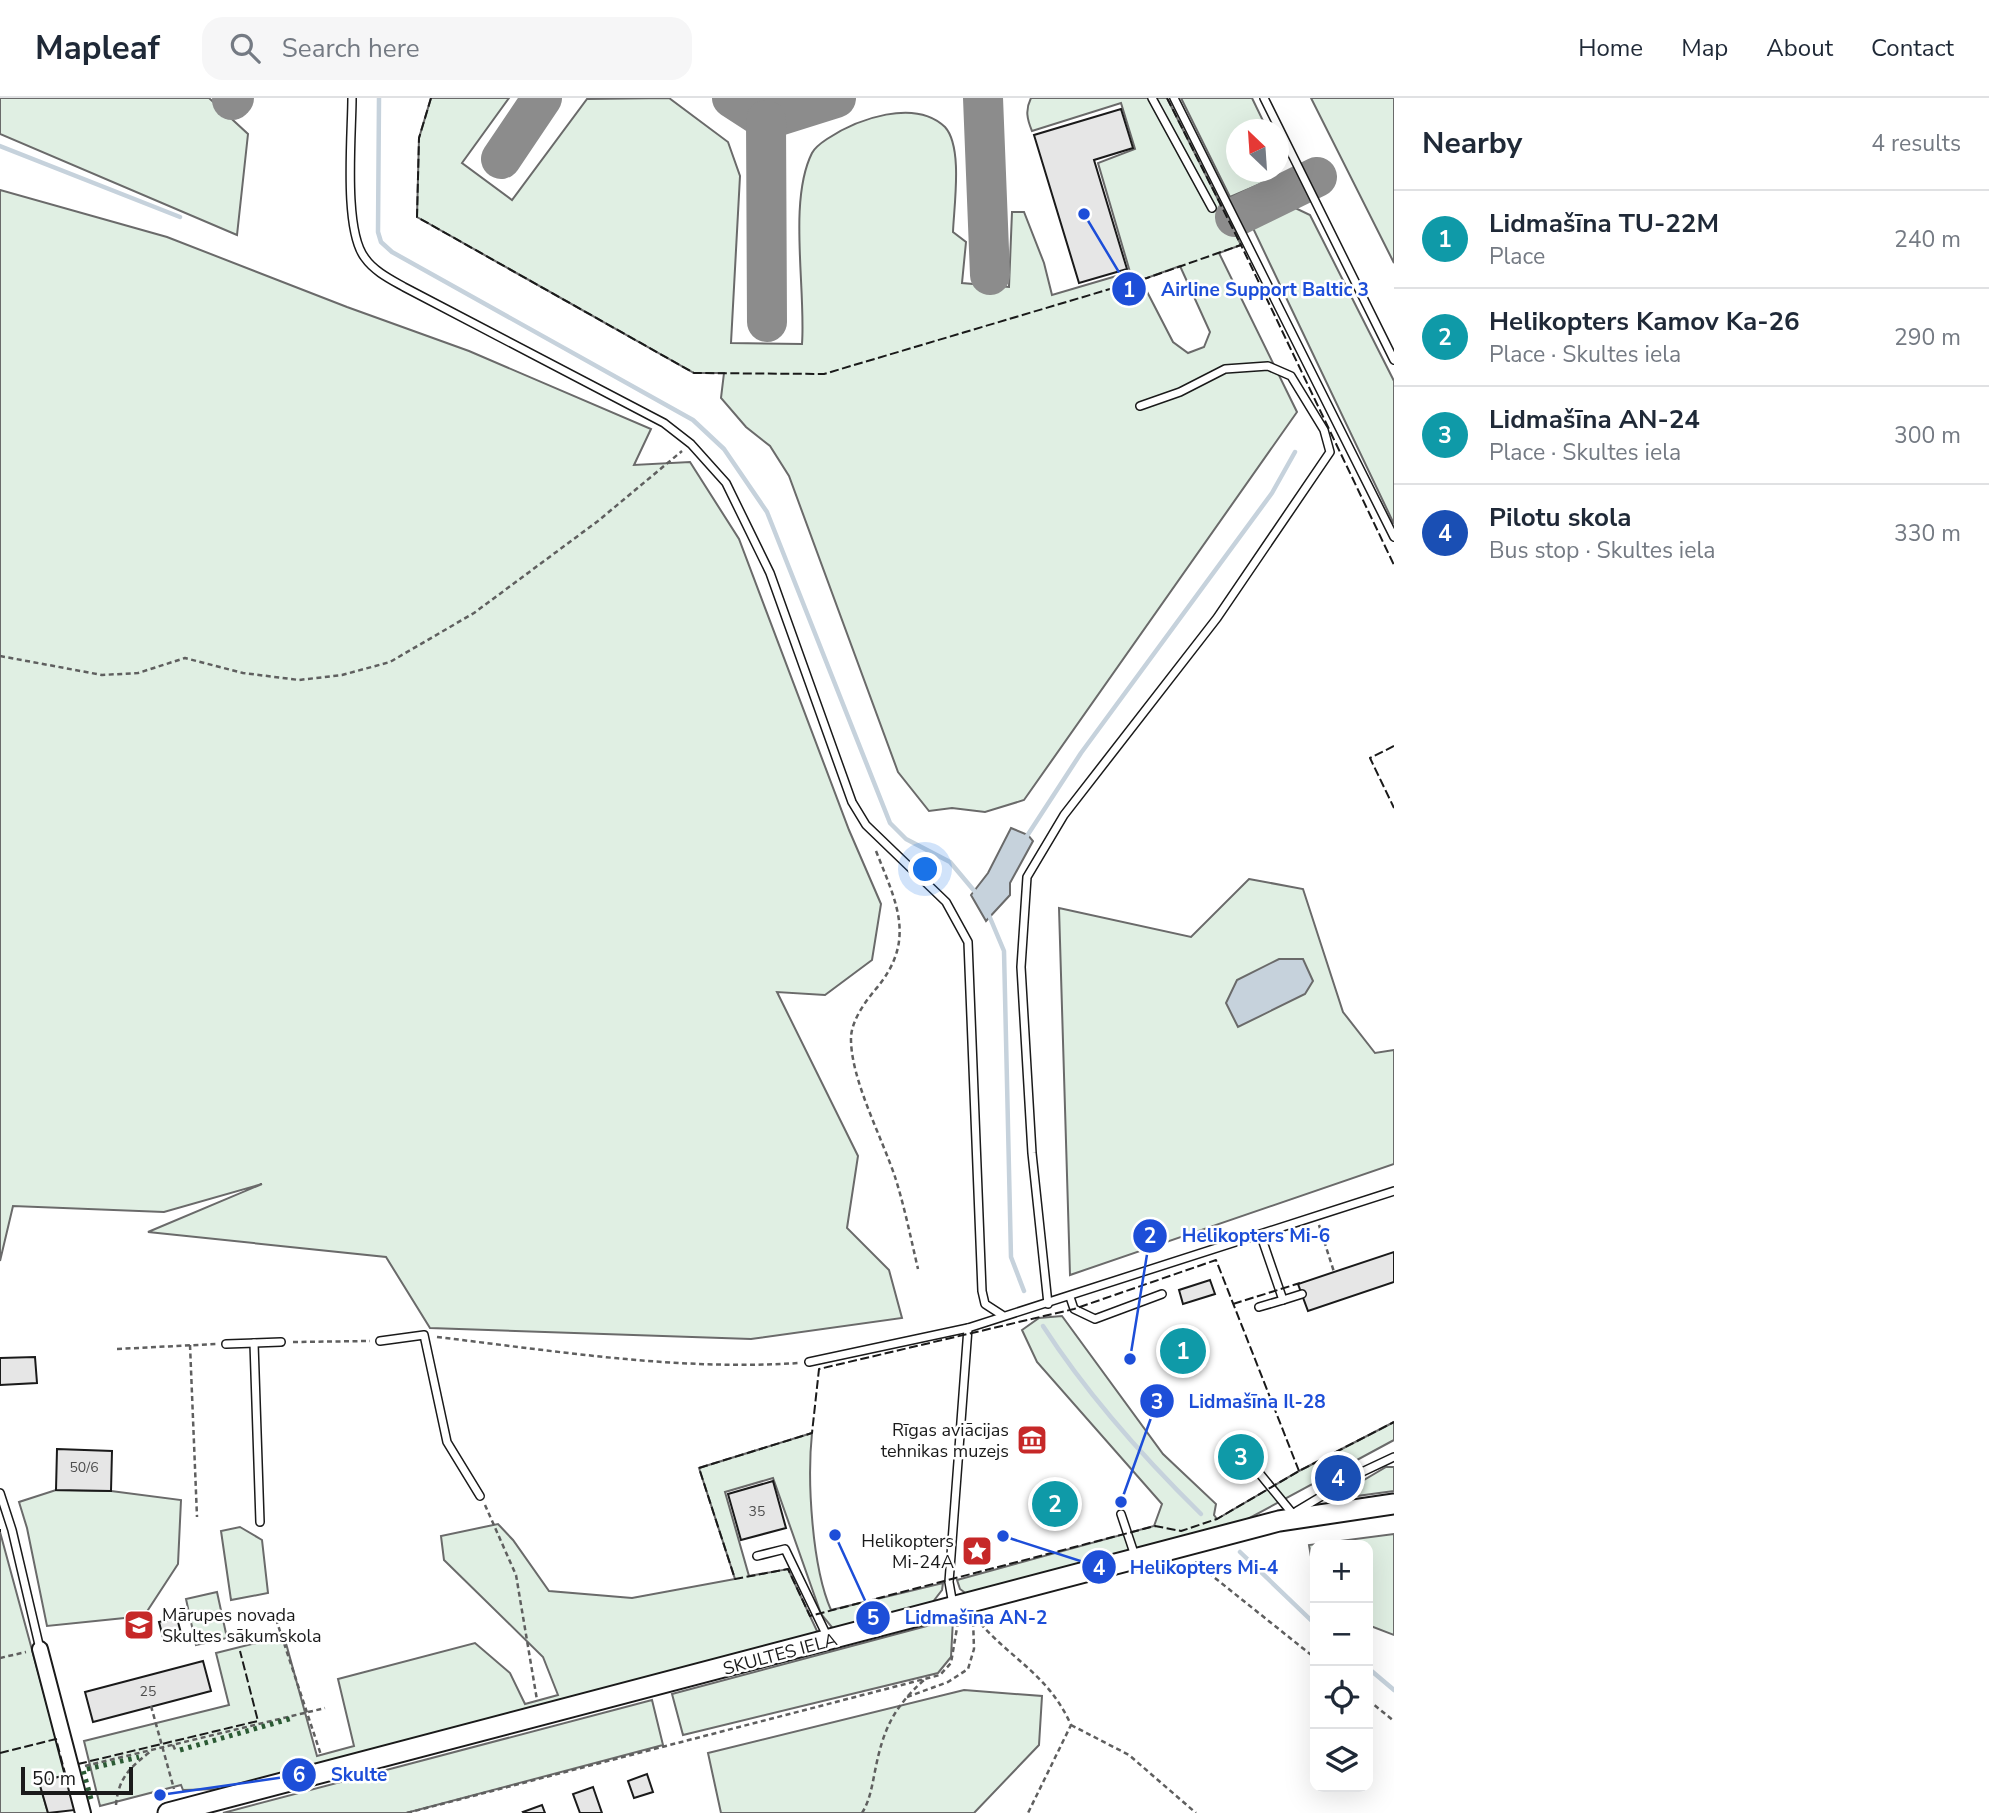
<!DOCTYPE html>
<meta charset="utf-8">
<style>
:root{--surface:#fff;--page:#f6f6f7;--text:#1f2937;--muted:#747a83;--line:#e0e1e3;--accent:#b45309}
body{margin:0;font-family:"Nunito Sans",sans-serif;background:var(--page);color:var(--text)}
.controls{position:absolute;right:21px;bottom:21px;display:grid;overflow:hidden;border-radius:14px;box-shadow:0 7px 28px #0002}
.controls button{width:63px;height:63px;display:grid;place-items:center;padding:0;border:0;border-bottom:2px solid var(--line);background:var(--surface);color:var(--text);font:35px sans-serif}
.compass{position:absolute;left:1226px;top:21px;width:63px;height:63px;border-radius:50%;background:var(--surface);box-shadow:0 7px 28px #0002;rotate:335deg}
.scale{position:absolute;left:21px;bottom:18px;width:112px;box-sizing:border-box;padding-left:7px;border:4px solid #1a1a1a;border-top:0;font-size:19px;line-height:24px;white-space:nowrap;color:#1a1a1a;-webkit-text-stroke:5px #fff;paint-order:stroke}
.you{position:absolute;left:926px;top:772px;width:24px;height:24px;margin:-18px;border:5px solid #fff;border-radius:50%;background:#1a73e8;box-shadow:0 0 0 10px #1a73e833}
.badge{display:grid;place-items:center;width:46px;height:46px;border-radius:50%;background:var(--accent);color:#fff;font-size:23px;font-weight:700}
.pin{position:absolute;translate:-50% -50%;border:4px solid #fff;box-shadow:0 2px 7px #0006}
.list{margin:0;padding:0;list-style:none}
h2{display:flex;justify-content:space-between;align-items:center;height:91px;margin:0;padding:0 28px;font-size:30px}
h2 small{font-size:23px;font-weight:400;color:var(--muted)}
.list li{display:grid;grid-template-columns:46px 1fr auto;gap:21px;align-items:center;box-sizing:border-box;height:98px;padding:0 28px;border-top:2px solid var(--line)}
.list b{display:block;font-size:26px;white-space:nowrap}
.list p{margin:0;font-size:23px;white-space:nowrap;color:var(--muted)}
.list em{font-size:23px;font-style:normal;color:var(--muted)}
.icon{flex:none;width:38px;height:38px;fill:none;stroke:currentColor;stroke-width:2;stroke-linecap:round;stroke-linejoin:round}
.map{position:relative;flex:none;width:1394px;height:1715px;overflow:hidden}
header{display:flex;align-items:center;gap:42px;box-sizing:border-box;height:98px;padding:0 35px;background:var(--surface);border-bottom:2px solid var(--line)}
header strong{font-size:33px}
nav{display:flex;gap:38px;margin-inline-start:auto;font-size:24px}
.search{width:490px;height:63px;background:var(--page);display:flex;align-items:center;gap:18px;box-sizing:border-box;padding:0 24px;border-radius:21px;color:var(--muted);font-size:26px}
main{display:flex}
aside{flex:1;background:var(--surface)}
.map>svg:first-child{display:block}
</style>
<header>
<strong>Mapleaf</strong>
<div class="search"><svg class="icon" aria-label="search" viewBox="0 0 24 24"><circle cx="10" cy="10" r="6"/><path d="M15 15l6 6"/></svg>Search here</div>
<nav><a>Home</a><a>Map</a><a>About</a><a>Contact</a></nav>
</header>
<main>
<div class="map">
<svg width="1394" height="1715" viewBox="0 0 1394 1715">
<rect width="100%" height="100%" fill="#fff"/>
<g fill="#e0efe3" stroke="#6a6a6a" stroke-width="2" fill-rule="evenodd">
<path d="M0 0H209L248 36 237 137 0 36Z"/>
<path d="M431 0H509L462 65 512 102 587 1 669 0 728 44 740 78 731 245 802 246C806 191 788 103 812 55 815 49 821 45 827 41 857 21 915 0 945 29 963 49 954 107 953 134L966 144 962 185 1009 189 1012 114H1024L1044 165 1052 197 1130 174 1098 65 1135 51 1121 5 1032 33C1027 21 1025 12 1031 0H1167L1241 147 1219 155 1297 314 1024 702 985 714 952 710 929 713 898 674 789 378 770 348 746 329 721 300 724 275H694L417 119 419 40ZM1180 168 1210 234 1204 249 1188 255 1173 244 1141 182Z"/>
<path d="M1181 0H1252L1267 31 1237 32V74H1277L1272 81 1230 99Z"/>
<path d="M1311 0H1394V165Z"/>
<path d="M0 92 167 139 347 209 469 253 651 331 634 367 690 364 739 441 849 732 881 806 872 862 825 897 777 894 858 1058 847 1130 889 1172 902 1220 751 1241 430 1230 386 1159 148 1134 262 1086 164 1114 13 1108 0 1163Z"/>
<path d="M1291 108 1310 117 1394 283V426L1251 126Z"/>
<path d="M1249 781 1303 791 1343 914 1375 955 1394 952V1066L1070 1177 1059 810 1191 839Z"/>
<path d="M1062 1218 1163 1356 1216 1406 1214 1417 1217 1421 1299 1373 1394 1324V1342L1244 1423 968 1497 960 1491 957 1482 1154 1428 1162 1406 1037 1264 1022 1232 1039 1220Z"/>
<path d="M812 1335C807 1383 812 1469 831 1512L943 1485 942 1492 932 1505 835 1533 821 1516 773 1380 725 1394 749 1478 788 1471 817 1533 814 1539 403 1648 222 1691 183 1692 181 1687 100 1708 84 1643 229 1607 216 1555 284 1538 317 1658 354 1648 338 1581 475 1545 510 1575 525 1606 558 1597 543 1559 444 1462 441 1438 498 1426 513 1442 549 1493 632 1500 735 1481 699 1370Z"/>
<path d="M1386 1369H1394V1393L1342 1400V1395Z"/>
<path d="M56 1392 111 1393 181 1402 178 1466 144 1518 47 1528 27 1430 19 1404Z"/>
<path d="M240 1429 262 1442 268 1495 231 1502 221 1433Z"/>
<path d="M0 1434 66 1677 39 1684 48 1715H0Z"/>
<path d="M1394 1436V1537L1368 1527V1447H1315V1482L1309 1447Z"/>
<path d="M217 1494 227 1540 196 1547 186 1501Z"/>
<path d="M953 1521 951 1559 938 1575 683 1637 672 1596Z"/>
<path d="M964 1592 1042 1598 1039 1647 974 1715H721L708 1655Z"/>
<path d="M652 1602 663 1647 406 1715H223Z"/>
</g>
<g fill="#c6d2dc" stroke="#6a6a6a" stroke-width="2">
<path d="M1011 730 1028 737 1033 743 1010 785V797L986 823 971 797 988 775Z"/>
<path d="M1279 861H1303L1313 883 1305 896 1238 929 1226 905 1237 882Z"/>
</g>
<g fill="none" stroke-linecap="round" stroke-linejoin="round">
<g stroke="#c6d2dc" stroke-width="4.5">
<path d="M379 0 378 134 381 144 392 154 693 322 724 351 767 414 890 725 906 741 950 764 976 795"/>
<path d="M0 48 180 119"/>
<path d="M1025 741 1081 655 1272 395 1295 354"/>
<path d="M988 815 1004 853 1011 1159 1024 1193"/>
<path d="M1043 1228C1087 1296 1143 1359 1201 1416"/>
<path d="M1240 1454 1315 1526"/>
<path d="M1368 1570 1394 1592"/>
</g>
<g stroke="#8c8c8c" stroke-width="40">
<path d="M732 0 766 22 836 0"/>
<path d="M983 0 990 177"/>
<path d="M232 2 234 0"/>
<path d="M766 22 767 224"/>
<path d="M501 61 542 0"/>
<path d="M1235 119 1317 79"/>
</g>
</g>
<g fill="#e6e6e6" stroke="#1a1a1a" stroke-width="2">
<path d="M1121 11 1133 50 1094 62 1127 171 1079 185 1034 37Z"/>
<path d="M1394 1154V1184L1308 1213 1298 1186Z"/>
<path d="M1210 1182 1215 1196 1183 1206 1179 1192Z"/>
<path d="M35 1259 37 1285 0 1287V1260Z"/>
<path d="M57 1351 112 1353 111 1393 56 1392Z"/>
<path d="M773 1383 786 1430 741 1442 728 1396Z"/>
<path d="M177 1520 182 1539 164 1543 159 1524Z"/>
<path d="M203 1563 211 1593 93 1624 85 1594Z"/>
<path d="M647 1676 653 1694 634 1700 628 1683Z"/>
<path d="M66 1677 75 1712 48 1715 39 1684Z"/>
<path d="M593 1689 602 1715H580L573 1696Z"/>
<path d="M542 1707 545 1715H524L523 1714Z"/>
</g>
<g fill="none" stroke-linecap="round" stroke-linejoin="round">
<g stroke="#1a1a1a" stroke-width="10">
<g id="service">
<path d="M352 0C352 37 343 132 365 160 374 173 390 181 404 189L664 325 691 346 726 385 770 475 852 704 866 727 946 804 968 844 982 1193 985 1206 1002 1217"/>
<path d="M1152 0 1212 110"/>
<path d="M1174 0 1394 439"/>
<path d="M1264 0 1394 262"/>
<path d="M1261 1138 1283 1202 1302 1196"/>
<path d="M1070 1199 1074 1211 1095 1221 1162 1196"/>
<path d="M1048 1206 1032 1055 1021 869 1027 779 1064 717 1217 520 1330 354 1324 332 1291 278 1268 268 1225 271 1180 294 1140 308"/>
<path d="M1259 1209 1283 1202"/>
<path d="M968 1230 1394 1093"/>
<path d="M380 1243 424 1237 447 1344 480 1398"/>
<path d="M254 1245 260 1424"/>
<path d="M226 1246 281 1244"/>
<path d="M809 1264 968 1230 949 1484 953 1507"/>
<path d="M1260 1376 1292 1415"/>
<path d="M0 1395 12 1432 40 1551"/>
<path d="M1297 1413 1362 1374 1394 1359"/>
<path d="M1121 1416 1135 1458"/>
<path d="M757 1458 785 1451 828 1540"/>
</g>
</g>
<g stroke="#1a1a1a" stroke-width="18">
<path id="minor" d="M40 1551 83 1715"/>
</g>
<g stroke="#1a1a1a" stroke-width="23">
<path id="secondary" d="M168 1715 1279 1423 1394 1406"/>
</g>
<g stroke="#5f5f5f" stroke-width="2.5" stroke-dasharray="5 3.5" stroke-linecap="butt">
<path d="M0 558 102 577 138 575 185 560 243 575 299 582 342 577 390 564 474 515 598 423 682 353"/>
<path d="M876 753C897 806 917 843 875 892 865 904 852 922 851 939 850 981 883 1041 896 1082 905 1111 911 1141 918 1171"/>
<path d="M1319 1127 1334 1174"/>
<path d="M437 1239C556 1253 678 1273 799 1265"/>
<path d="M293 1244 370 1243"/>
<path d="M190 1247 197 1419"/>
<path d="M117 1251 216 1246"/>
<path d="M485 1407 516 1477 537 1602"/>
<path d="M1195 1464 1315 1560"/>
<path d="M975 1519C1008 1560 1048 1575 1071 1627L1028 1715"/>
<path d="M276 1521 321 1657"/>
<path d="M0 1560 26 1554"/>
<path d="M907 1599 948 1584 968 1571 974 1551 973 1520"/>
<path d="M1368 1602 1394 1623"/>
<path d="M151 1608 174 1691"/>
<path d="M1071 1627 1129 1657 1196 1715"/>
<path d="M173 1647 176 1654"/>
<path d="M85 1668 325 1610"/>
<path d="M116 1707C118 1681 130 1669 150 1654"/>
<path d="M407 1715 940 1577 951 1565 958 1524"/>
<path d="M862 1715C870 1702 872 1688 875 1673 883 1632 893 1610 924 1582"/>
</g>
<use href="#service" stroke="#fff" stroke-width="7"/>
<use href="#minor" stroke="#fff" stroke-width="14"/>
<use href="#secondary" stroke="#fff" stroke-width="19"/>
<g stroke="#2b5a34" stroke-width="5" stroke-dasharray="3.5 5" stroke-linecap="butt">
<path d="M180 1652 293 1620"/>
<path d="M91 1701 83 1672 139 1659"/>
</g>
<g stroke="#1a1a1a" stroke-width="2" stroke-dasharray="9 3.5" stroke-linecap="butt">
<path d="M431 0 419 40 417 119 694 275 824 276 1147 180 1241 147 1394 467"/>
<path d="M1167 0 1241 147"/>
<path d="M1394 648 1370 660 1394 710"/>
<path d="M1233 1206 1300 1185"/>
<path d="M1299 1373 1216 1162 1074 1211 819 1271 812 1335 699 1370 735 1481 788 1471 810 1518 1155 1428 1181 1433 1217 1421 1299 1373 1394 1324"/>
<path d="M0 1431V1434"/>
<path d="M0 1655 56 1641 66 1679"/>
<path d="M78 1666 258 1623 240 1553"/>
</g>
</g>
<defs>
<g id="museum-square" transform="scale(1.575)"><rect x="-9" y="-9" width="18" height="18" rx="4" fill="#c62828" stroke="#fff"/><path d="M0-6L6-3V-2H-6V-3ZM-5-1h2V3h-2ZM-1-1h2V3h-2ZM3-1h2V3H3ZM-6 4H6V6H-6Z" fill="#fff"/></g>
<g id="sight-square" transform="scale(1.575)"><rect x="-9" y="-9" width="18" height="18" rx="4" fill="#c62828" stroke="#fff"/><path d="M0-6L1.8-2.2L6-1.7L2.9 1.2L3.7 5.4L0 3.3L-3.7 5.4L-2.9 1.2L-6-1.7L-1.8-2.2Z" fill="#fff"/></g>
<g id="school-square" transform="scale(1.575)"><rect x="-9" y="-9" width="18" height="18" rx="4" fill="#c62828" stroke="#fff"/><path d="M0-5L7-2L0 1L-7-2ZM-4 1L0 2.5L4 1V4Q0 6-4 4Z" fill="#fff"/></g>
</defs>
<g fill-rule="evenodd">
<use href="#museum-square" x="1032" y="1342"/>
<use href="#sight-square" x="977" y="1453"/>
<use href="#school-square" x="139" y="1527"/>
</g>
<g text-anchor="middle" stroke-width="5" stroke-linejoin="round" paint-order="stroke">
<g font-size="14" fill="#4d4d4d">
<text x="84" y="1374">50/6</text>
<text x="757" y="1418">35</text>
<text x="148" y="1598">25</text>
</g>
<g font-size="18" fill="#1a1a1a" stroke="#fff" text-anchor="end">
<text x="1009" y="1338">Rīgas aviācijas<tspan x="1009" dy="21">tehnikas muzejs</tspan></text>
<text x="954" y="1449">Helikopters<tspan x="954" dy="21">Mi-24A</tspan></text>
<text x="162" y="1523" text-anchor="start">Mārupes novada<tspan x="162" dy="21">Skultes sākumskola</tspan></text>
</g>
<g font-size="18" fill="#1a1a1a" stroke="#fff">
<text transform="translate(780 1556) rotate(-15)" y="6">SKULTES IELA</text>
</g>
</g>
<path fill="none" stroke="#1d4ed8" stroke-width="2.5" d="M1084 116L1129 191M1130 1261L1150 1138M1121 1404L1157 1303M1003 1438L1099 1469M835 1437L873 1520M160 1697L299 1677"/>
<g fill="#1d4ed8" stroke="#fff" stroke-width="2.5">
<circle cx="1084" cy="116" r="7"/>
<circle cx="1130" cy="1261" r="7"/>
<circle cx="1121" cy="1404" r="7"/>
<circle cx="1003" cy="1438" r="7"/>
<circle cx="835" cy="1437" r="7"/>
<circle cx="160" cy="1697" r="7"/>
<circle cx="1129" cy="191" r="18"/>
<circle cx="1150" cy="1138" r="18"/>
<circle cx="1157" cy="1303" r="18"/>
<circle cx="1099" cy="1469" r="18"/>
<circle cx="873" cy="1520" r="18"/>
<circle cx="299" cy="1677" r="18"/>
</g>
<g font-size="21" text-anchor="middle" font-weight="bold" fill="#fff">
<text x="1129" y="199">1</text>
<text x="1150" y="1145">2</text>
<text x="1157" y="1311">3</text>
<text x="1099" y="1477">4</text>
<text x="873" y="1527">5</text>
<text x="299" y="1684">6</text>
</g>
<g font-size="19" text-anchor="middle" font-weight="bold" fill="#1d4ed8" stroke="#fff" stroke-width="5" stroke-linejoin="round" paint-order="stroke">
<text x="1265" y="198">Airline Support Baltic 3</text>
<text x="1256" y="1144">Helikopters Mi-6</text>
<text x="1257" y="1310">Lidmašīna Il-28</text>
<text x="1204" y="1476">Helikopters Mi-4</text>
<text x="976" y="1526">Lidmašīna AN-2</text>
<text x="359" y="1683">Skulte</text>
</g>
</svg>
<div class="controls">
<button>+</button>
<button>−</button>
<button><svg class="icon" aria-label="locate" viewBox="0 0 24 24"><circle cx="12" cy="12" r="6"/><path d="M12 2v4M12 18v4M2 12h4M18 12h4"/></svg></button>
<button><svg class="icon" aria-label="layers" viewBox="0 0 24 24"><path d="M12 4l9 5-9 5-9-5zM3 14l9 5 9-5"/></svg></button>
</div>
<svg class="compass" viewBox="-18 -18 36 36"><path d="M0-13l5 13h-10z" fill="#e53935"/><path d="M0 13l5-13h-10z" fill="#747a83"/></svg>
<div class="scale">50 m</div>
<div class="you"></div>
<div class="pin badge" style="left:1183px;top:1253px;background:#0f9aa8">1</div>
<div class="pin badge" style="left:1055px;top:1406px;background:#0f9aa8">2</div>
<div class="pin badge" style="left:1241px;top:1359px;background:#0f9aa8">3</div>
<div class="pin badge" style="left:1338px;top:1380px;background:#1a4fb4">4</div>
</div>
<aside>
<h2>Nearby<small>4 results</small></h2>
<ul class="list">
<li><span class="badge" style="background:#0f9aa8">1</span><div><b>Lidmašīna TU-22M</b><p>Place</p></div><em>240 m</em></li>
<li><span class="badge" style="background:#0f9aa8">2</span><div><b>Helikopters Kamov Ka-26</b><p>Place · Skultes iela</p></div><em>290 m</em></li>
<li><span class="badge" style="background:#0f9aa8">3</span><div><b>Lidmašīna AN-24</b><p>Place · Skultes iela</p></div><em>300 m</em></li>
<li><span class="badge" style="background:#1a4fb4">4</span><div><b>Pilotu skola</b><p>Bus stop · Skultes iela</p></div><em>330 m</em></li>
</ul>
</aside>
</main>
